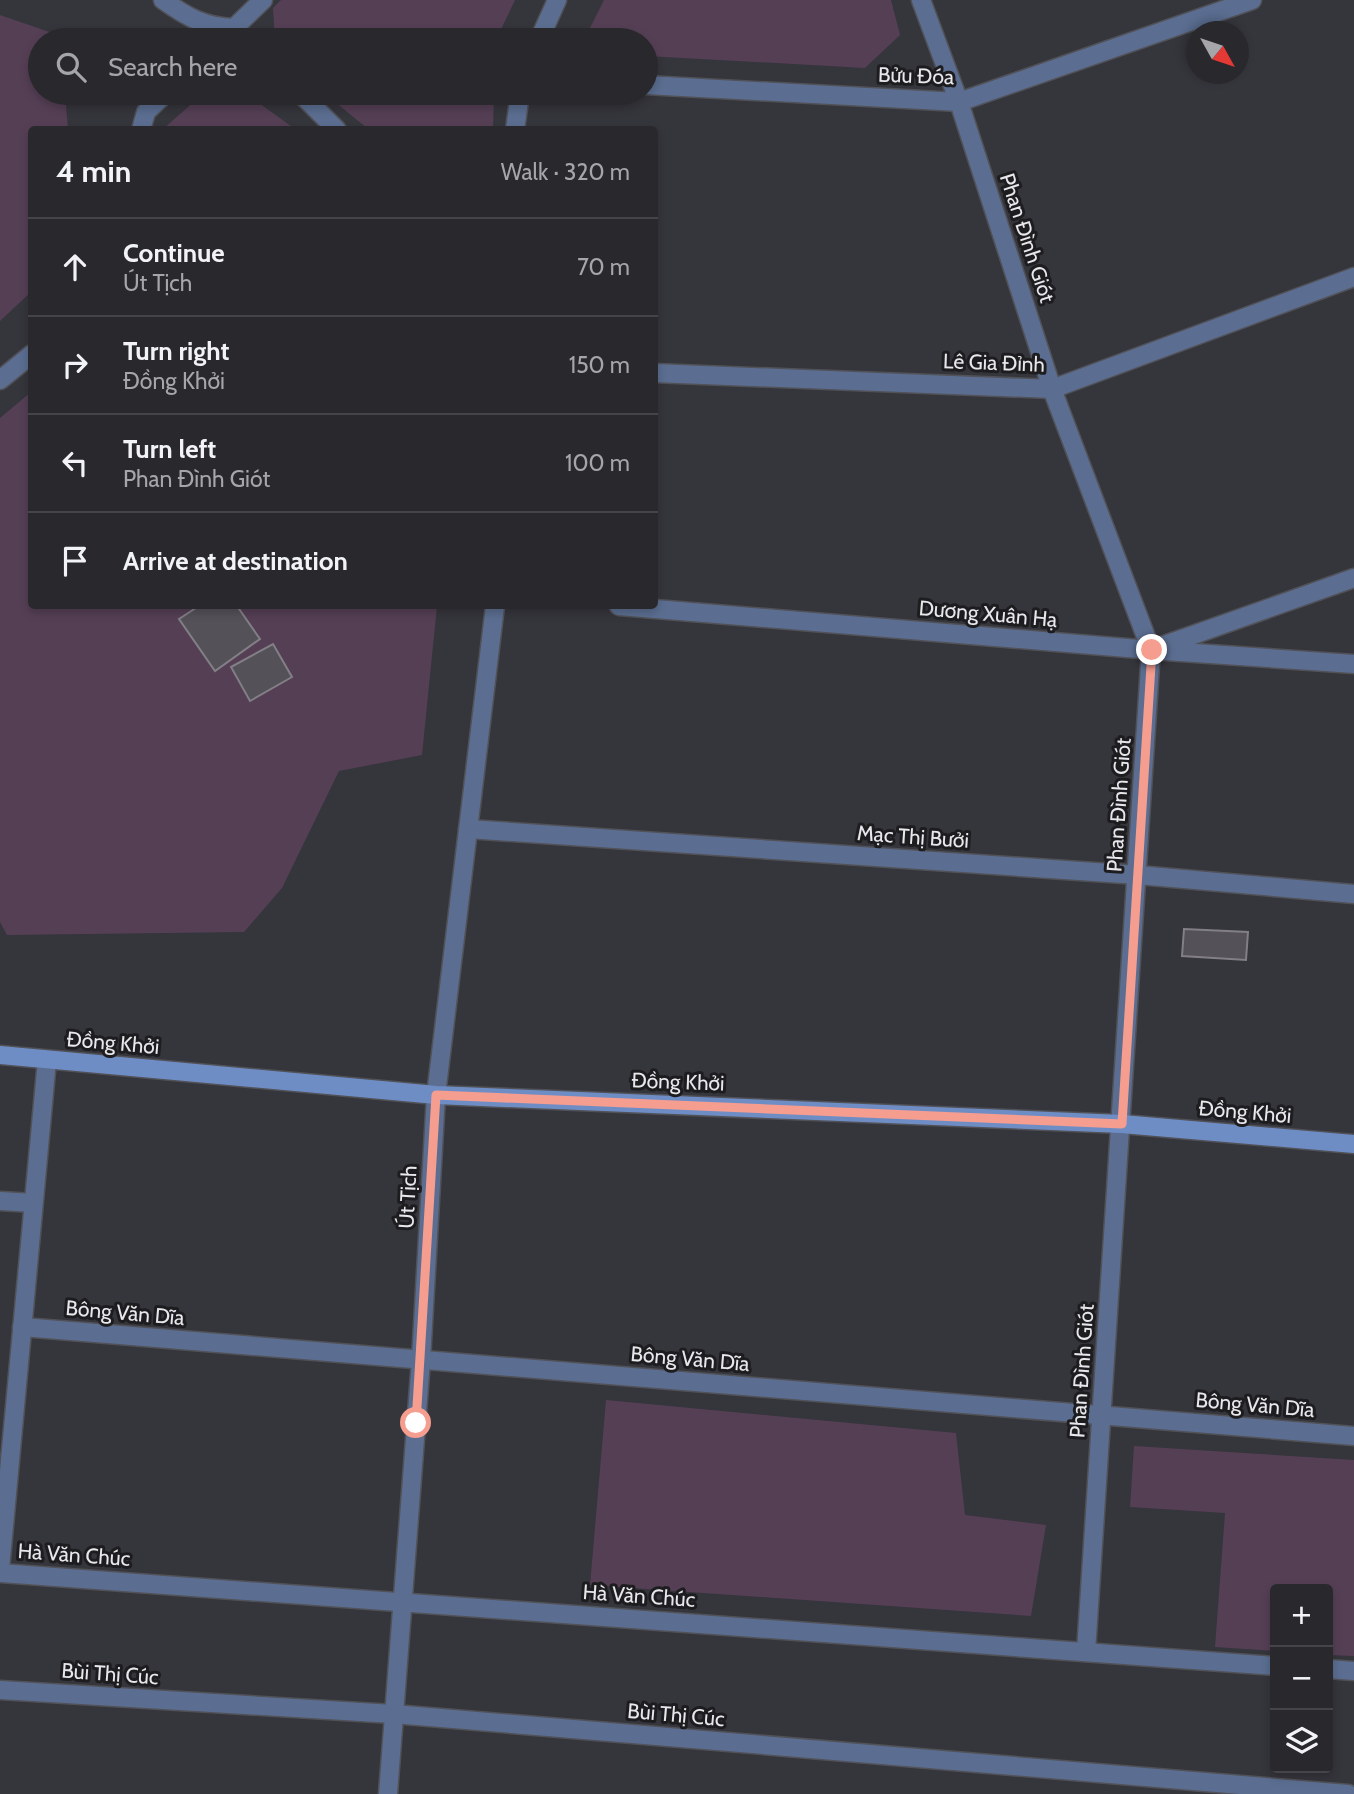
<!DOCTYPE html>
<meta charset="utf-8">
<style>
:root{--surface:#28282d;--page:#303035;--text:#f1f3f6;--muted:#a5a6aa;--line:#444449}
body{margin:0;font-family:Cabin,sans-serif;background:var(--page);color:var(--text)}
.controls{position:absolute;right:21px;bottom:21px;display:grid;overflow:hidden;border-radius:7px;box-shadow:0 4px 10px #0003}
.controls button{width:63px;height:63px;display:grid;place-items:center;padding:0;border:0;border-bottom:2px solid var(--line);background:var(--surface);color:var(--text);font:35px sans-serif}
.compass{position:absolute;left:1186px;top:21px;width:63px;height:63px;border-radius:50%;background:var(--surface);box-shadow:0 4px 10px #0003;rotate:130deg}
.stop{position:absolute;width:21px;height:21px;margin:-16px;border:5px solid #f59d8f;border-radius:50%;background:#fff}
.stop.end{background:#f59d8f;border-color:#fff;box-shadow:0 2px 7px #0008}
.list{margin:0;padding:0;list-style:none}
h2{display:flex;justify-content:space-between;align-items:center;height:91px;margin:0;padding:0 28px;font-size:30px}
h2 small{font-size:23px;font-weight:400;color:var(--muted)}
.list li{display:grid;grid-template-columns:46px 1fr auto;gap:21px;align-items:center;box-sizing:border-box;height:98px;padding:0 28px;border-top:2px solid var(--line)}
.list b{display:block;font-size:26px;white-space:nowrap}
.list p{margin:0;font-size:23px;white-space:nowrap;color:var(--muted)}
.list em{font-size:23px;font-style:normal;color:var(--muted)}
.icon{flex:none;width:38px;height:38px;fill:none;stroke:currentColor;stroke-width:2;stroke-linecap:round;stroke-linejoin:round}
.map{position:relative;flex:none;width:1354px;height:1794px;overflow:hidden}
.search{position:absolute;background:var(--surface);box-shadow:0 4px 10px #0003;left:28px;top:28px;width:630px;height:77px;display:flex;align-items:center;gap:18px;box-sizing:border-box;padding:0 24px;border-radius:38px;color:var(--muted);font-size:26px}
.panel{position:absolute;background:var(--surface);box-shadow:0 4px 10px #0003;left:28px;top:126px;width:630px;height:483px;border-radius:7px}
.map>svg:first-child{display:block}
</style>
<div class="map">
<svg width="1354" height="1794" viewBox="0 0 1354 1794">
<rect width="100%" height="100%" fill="#35353c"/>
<g fill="#553f55">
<path d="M281 0H515L496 40H275L273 8Z"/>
<path d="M604 0H891L900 35 865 68 646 56V40H601L588 32Z"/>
<path d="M0 15 61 36 62 40H40V93H65L68 129 32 130 31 292 0 321Z"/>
<path d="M204 93H245L295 129H163Z"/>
<path d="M324 93H494L493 129H368Z"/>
<path d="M31 392 32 606H437L422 755 339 771 282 888 244 932 7 935 0 922V418Z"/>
<path d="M606 1400 956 1433 965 1515 1046 1525 1031 1616 590 1585Z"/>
<path d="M1134 1446 1354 1460V1656L1328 1655V1589H1275V1651L1215 1647 1225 1513 1130 1507Z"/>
</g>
<g fill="#545158" stroke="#827f86" stroke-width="2">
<path d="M199 606H237L260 639 215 671 179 619Z"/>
<path d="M273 644 292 677 250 701 231 667Z"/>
<path d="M1184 929 1248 932 1246 960 1182 956Z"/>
</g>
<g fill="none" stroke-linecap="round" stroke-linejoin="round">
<g stroke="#515158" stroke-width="21">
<g id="street">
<path d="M163 0C187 17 204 27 234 28L263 0"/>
<path d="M921 0 959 102 1052 389 1151 650 1086 1652"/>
<path d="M221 40 234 28 246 40"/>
<path d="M539 40 557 0"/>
<path d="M646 85 959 102 1252 0"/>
<path d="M300 93 337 130"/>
<path d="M141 130 146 112 166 93"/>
<path d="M515 130 520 93"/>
<path d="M654 373 1052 389 1354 277"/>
<path d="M0 380 32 354"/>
<path d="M619 606 1151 650 1354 664"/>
<path d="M1159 647 1354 578"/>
<path d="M468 829 1138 875 1354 894"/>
<path d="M0 1201 33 1203"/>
<path d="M22 1327 1354 1436"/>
<path d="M0 1569 47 1060"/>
<path d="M0 1573 1275 1666"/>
<path d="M1328 1669 1354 1671"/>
<path d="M0 1690 393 1714 1348 1794"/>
<path d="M388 1794 421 1360 436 1095 495 606"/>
</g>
</g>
<g stroke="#515158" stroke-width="21">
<path id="secondary" d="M0 1055 436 1095 1122 1124 1354 1144"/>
</g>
<use href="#street" stroke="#5b6e91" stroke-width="18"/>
<use href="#secondary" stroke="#6f8dc5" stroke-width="18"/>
</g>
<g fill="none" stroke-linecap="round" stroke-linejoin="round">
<path stroke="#f59d8f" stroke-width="9" d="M416 1423 436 1095 1122 1124 1152 650"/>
</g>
<g text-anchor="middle" stroke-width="6" stroke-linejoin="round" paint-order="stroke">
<g font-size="21" fill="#e7e7ec" stroke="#1d1d20">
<text transform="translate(916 76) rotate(2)" y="7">Bửu Đóa</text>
<text transform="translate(1027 238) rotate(72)" y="7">Phan Đình Giót</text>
<text transform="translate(994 363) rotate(2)" y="7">Lê Gia Đỉnh</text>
<text transform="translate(988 614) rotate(5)" y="7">Dương Xuân Hạ</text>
<text transform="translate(1119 805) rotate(-86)" y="7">Phan Đình Giót</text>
<text transform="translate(913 837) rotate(4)" y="7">Mạc Thị Bưởi</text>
<text transform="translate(113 1043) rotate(5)" y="7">Đồng Khởi</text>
<text transform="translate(678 1082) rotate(2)" y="7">Đồng Khởi</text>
<text transform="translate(1245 1112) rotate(5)" y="7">Đồng Khởi</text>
<text transform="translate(408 1197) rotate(-87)" y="7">Út Tịch</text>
<text transform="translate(125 1313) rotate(5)" y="7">Bông Văn Dĩa</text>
<text transform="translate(690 1359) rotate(5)" y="7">Bông Văn Dĩa</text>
<text transform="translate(1082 1371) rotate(-86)" y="7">Phan Đình Giót</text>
<text transform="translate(1255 1405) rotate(5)" y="7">Bông Văn Dĩa</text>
<text transform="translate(74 1555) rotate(4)" y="7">Hà Văn Chúc</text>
<text transform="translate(639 1596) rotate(4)" y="7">Hà Văn Chúc</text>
<text transform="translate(110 1674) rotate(4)" y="7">Bùi Thị Cúc</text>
<text transform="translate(676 1715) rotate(5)" y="7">Bùi Thị Cúc</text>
</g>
</g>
</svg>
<div class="controls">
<button>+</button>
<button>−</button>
<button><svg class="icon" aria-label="layers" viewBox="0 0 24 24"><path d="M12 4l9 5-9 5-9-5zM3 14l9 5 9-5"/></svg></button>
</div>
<svg class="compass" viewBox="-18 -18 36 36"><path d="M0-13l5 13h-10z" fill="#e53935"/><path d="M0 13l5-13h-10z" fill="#a5a6aa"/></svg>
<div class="stop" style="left:416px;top:1423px"></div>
<div class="stop end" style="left:1152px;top:650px"></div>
<div class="search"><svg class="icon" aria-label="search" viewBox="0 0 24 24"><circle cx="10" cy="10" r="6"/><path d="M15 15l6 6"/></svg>Search here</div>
<section class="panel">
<h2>4 min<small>Walk · 320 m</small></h2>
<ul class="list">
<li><svg class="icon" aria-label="ahead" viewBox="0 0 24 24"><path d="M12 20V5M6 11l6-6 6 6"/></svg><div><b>Continue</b><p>Út Tịch</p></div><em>70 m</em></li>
<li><svg class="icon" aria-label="right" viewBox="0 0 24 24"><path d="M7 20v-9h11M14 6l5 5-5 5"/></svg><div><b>Turn right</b><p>Đồng Khởi</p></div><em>150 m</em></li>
<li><svg class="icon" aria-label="left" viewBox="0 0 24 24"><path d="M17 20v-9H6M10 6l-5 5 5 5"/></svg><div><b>Turn left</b><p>Phan Đình Giót</p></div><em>100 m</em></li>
<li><svg class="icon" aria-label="arrive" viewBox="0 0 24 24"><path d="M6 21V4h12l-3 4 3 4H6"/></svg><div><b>Arrive at destination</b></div></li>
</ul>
</section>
</div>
